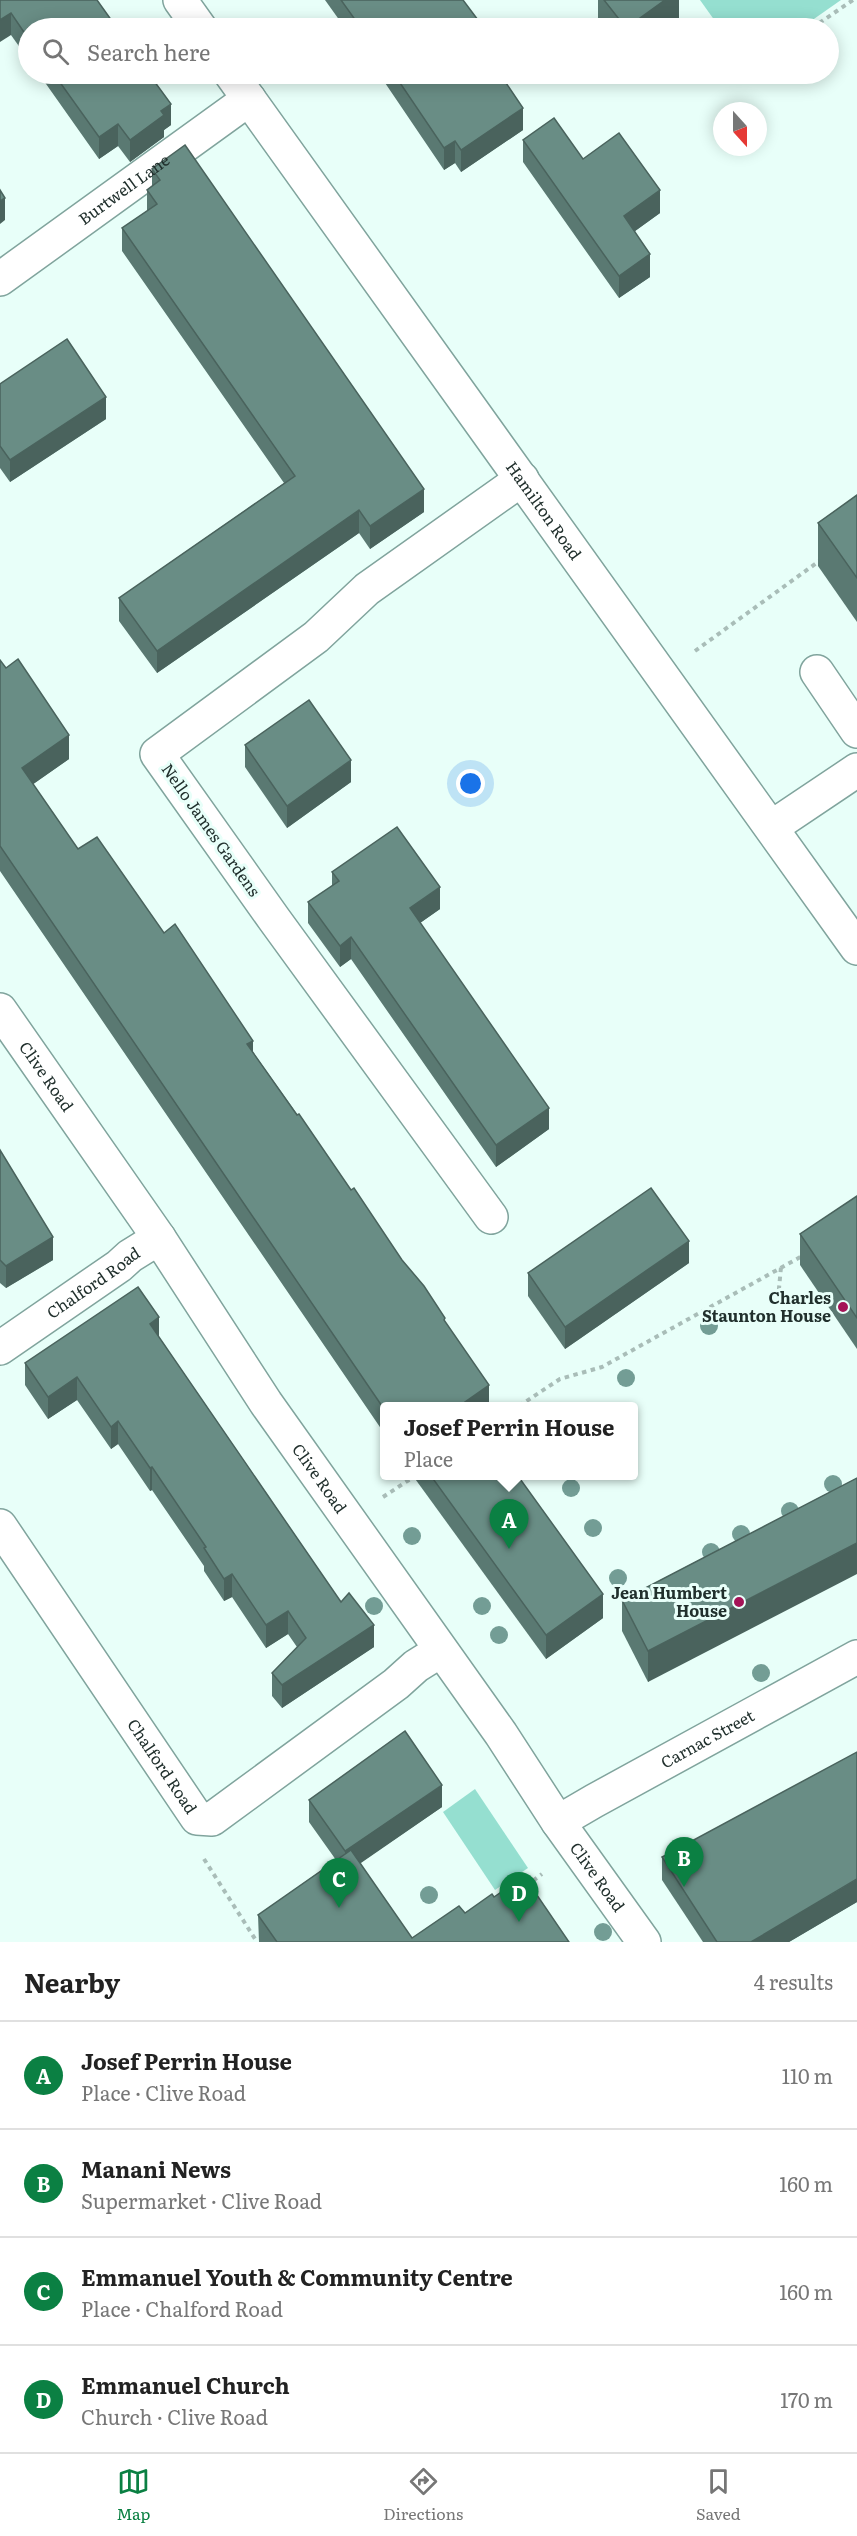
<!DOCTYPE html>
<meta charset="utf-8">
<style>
:root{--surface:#fff;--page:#f2f2f2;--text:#222;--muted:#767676;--line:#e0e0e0;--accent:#0b8043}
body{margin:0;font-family:Literata,serif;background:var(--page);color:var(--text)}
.compass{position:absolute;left:713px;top:102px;width:54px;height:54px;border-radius:50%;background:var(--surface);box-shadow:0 3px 15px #0003;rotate:159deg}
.you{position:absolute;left:471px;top:784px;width:21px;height:21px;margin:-15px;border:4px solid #fff;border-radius:50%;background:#1a73e8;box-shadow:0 0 0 9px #1a73e833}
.badge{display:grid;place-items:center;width:39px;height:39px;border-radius:50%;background:var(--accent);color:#fff;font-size:20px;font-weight:700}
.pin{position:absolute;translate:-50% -50px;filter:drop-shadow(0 2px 3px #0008)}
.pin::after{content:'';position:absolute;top:32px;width:21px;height:18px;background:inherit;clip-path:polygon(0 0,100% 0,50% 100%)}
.popup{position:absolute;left:380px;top:1402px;width:258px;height:78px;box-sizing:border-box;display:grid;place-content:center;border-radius:6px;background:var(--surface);filter:drop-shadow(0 2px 4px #0005);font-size:20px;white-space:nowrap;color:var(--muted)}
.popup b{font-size:22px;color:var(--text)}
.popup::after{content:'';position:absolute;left:50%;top:100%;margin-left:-12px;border:12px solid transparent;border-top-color:var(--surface)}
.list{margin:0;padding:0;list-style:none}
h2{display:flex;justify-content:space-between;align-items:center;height:78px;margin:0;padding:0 24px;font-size:26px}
h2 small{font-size:20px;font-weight:400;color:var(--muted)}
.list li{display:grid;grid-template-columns:39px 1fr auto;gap:18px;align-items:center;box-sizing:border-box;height:108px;padding:0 24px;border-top:2px solid var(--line)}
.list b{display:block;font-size:22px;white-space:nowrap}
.list p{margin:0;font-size:20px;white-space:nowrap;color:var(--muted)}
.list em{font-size:20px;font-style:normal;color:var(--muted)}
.icon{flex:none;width:33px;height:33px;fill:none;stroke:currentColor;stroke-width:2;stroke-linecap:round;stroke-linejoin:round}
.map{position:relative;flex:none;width:857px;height:1942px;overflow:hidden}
.search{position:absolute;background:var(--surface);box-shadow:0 3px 15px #0003;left:18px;right:18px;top:18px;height:66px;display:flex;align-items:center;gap:15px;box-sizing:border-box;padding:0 21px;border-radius:33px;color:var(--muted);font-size:22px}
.sheet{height:510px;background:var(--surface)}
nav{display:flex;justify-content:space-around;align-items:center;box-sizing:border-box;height:84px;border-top:2px solid var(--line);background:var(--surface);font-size:16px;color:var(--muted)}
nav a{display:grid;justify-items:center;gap:3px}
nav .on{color:var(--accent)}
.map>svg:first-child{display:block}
</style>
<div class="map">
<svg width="857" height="1942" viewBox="0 0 857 1942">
<rect width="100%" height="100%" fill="#e8fff9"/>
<g fill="#95dfd0">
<path d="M700 0H841L801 28H720Z"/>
<path d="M475 1789 528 1868 495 1890 443 1812Z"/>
</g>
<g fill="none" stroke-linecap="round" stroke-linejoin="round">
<g stroke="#80a49d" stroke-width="36">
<g id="street">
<path d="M180 0 200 28"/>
<path id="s1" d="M231 74 857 948"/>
<path id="s2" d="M0 279 249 99"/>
<path d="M817 672 857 731"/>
<path d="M772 827 857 770"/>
<path id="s3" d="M0 1010 159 1238 266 1403 501 1734 558 1822 644 1942"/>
<path d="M491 1217 274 919 157 754 316 637 367 589 522 479"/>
<path id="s4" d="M0 1348 119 1266 130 1256 159 1238"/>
<path id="s5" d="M0 1526 197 1818 212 1819 396 1684 416 1666 440 1651"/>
<path id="s6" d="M558 1822 594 1801 857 1657"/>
</g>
</g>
<g stroke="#a9bdb8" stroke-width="4" stroke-dasharray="4.5 4.5" stroke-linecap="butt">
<path d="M812 28 853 0"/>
<path d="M739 80 748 74"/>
<path d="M695 651 822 559"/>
<path d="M778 1299 781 1267"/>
<path d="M519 1406 560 1379 602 1367 804 1255"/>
<path d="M383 1497 415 1476"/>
<path d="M204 1859 257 1942"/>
<path d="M526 1886 542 1874"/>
</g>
<use href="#street" stroke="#fff" stroke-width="33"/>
</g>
<g fill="#739d95">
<circle cx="709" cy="1326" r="9"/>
<circle cx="626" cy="1378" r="9"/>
<circle cx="833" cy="1484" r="9"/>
<circle cx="571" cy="1488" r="9"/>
<circle cx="790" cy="1511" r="9"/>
<circle cx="593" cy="1528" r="9"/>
<circle cx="741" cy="1534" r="9"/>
<circle cx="412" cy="1536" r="9"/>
<circle cx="711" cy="1552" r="9"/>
<circle cx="618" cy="1578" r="9"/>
<circle cx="374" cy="1606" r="9"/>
<circle cx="482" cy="1606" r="9"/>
<circle cx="499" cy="1635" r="9"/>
<circle cx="761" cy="1673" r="9"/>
<circle cx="429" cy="1895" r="9"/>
<circle cx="603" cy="1932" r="9"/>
</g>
<g fill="#5a7972">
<path d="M0 0 28 28V59L11 35Z"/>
<path d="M325 0H463L484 28H345Z"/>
<path d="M598 0H679V20L668 28H602L598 23Z"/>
<path d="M39 74H149L171 125 164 130V137L130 162 118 146 99 159Z"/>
<path d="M379 74H500L523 130 461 172 455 163 444 170Z"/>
<path d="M523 140 583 159 660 213 635 231 650 277 619 298 523 162Z"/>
<path d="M152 169 424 512 370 549 359 533 157 673 119 621V598L284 483 122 251V228L147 211V190L152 186Z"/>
<path d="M0 384 106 419 10 482 0 468Z"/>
<path d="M857 495V622L818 566V523Z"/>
<path d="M0 660 69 759 33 784 78 849 164 933 253 1052 445 1322 489 1407H384V1433L0 871Z"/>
<path d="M245 745 351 782 287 828 245 767Z"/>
<path d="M332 872 440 909 420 923 549 1129 496 1167 351 959 340 967 308 923V902L332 886Z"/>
<path d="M0 1150 53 1260 6 1288 0 1283Z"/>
<path d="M857 1196V1349L800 1265V1234Z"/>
<path d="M689 1263 565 1349 528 1296V1273Z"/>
<path d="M159 1337 341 1602 374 1647 282 1708 272 1696V1673L297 1647 288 1634 266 1648 232 1597 224 1601 204 1571V1566L152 1490 150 1491 118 1444 111 1449 77 1400 48 1419 25 1385V1363Z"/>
<path d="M413 1476H518L603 1618 546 1659Z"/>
<path d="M857 1478 648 1682 622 1631V1600Z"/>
<path d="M309 1800 442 1807 360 1863 412 1938 465 1913 494 1897 569 1942H259L258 1915 336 1860 309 1822Z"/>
<path d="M662 1857 857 1902 789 1942H703L662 1880Z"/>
</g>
<g fill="#4a635d">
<path d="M665 0H679V20L668 28H626Z"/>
<path d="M11 13V35L0 42V20Z"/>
<path d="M171 104V125L164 130V137L130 162V140L161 111Z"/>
<path d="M523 108V130L461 172V150Z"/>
<path d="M118 124V146L99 159V137Z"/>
<path d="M455 141V163L444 170V148Z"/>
<path d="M660 190V213L624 239V216Z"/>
<path d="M5 198V220L0 224V201Z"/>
<path d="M650 254V277L619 298V276Z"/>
<path d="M106 397V419L10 482V460Z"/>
<path d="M424 489V512L370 549V526Z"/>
<path d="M359 510V533L157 673V651Z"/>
<path d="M69 735V759L22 792V768Z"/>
<path d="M351 760V782L287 828V806Z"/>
<path d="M440 887V909L410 930V908Z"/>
<path d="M351 937V959L340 967V946Z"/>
<path d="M253 1041V1065L247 1044Z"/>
<path d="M549 1108V1129L496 1167V1145Z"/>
<path d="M53 1237V1260L6 1288V1266Z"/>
<path d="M689 1241V1263L565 1349V1327Z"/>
<path d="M159 1317V1340L150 1324Z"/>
<path d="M77 1377V1400L48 1419V1397Z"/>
<path d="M489 1385V1407H465V1402Z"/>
<path d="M118 1421V1444L111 1449V1427Z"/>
<path d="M152 1467V1490L150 1491V1468Z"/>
<path d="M857 1543V1574L648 1682V1651Z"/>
<path d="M232 1574V1597L224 1601V1579Z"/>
<path d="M603 1594V1618L546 1659V1635Z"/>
<path d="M288 1611V1634L266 1648V1625Z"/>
<path d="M374 1625V1647L282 1708V1685Z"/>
<path d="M442 1785V1807L345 1874V1851Z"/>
<path d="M857 1879V1902L789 1942H751Z"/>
</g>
<g fill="#698d85" stroke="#4a635d" stroke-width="1.5">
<path d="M0 0H97L117 28H28V38L11 13 0 20Z"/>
<path d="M341 0H463L484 28H361Z"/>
<path d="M604 0H665L626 28Z"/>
<path d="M54 74H149L171 104 161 111 164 115 130 140 118 124 99 137Z"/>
<path d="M394 74H500L523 108 461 150 455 141 444 148Z"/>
<path d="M554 118 583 159 619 133 660 190 624 216 650 254 619 276 523 140Z"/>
<path d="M185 145 424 489 370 526 359 510 157 651 119 598 295 476 122 228 157 204 147 190 160 180 152 169Z"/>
<path d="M0 190 5 198 0 201Z"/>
<path d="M67 339 106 397 10 460 0 446V384Z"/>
<path d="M857 495V578L818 523Z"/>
<path d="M18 659 69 735 22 768 78 849 97 837 164 933 175 924 253 1041 247 1044 297 1115 299 1114 351 1190 354 1188 402 1260 424 1286 445 1318 444 1320 489 1385 465 1402 468 1407H384V1409L0 846V660L6 668Z"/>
<path d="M309 700 351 760 287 806 245 745Z"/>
<path d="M397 827 440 887 410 908 549 1108 496 1145 351 937 340 946 308 902 339 881 332 872Z"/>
<path d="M0 1150 53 1237 6 1266 0 1260Z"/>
<path d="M651 1188 689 1241 565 1327 528 1273Z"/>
<path d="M857 1196V1318L800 1234Z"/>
<path d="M138 1287 159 1317 150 1324 341 1602 349 1593 374 1625 282 1685 272 1673 306 1638 288 1611 266 1625 232 1574 224 1579 204 1548 206 1547 152 1467 150 1468 118 1421 111 1427 77 1377 48 1397 25 1363Z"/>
<path d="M431 1476H518L603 1594 546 1635Z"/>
<path d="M857 1478V1543L648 1651 622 1600Z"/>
<path d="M405 1731 442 1785 345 1851 309 1800Z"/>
<path d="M857 1752V1879L751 1942H717L662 1857Z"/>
<path d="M351 1850 412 1938 459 1906 465 1913 492 1894 494 1897 524 1876 569 1942H277L258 1915Z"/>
</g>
<g fill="#a41356" stroke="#e8fff9" stroke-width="2">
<circle cx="843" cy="1307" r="6"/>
<circle cx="739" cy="1602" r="6"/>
</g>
<g text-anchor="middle" stroke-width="6" stroke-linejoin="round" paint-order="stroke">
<g font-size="16" fill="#21302d" stroke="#e8fff9">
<text dy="6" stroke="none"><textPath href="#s2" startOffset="153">Burtwell Lane</textPath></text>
<text dy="6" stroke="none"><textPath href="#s1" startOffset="537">Hamilton Road</textPath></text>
<text transform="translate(211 830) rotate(55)" y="6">Nello James Gardens</text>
<text dy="6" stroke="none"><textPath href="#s3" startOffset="81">Clive Road</textPath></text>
<text dy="6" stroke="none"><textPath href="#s4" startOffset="114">Chalford Road</textPath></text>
<text dy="6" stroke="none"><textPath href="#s3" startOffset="567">Clive Road</textPath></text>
<text dy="6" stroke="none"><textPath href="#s6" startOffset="171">Carnac Street</textPath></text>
<text dy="6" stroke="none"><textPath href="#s5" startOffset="290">Chalford Road</textPath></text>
<text dy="6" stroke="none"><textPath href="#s3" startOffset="1053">Clive Road</textPath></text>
</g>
<g font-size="16" font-weight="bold" fill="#21302d" stroke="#e8fff9" text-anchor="end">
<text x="831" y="1304">Charles<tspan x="831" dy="18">Staunton House</tspan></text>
<text x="727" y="1599">Jean Humbert<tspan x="727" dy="18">House</tspan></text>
</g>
</g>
</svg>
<svg class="compass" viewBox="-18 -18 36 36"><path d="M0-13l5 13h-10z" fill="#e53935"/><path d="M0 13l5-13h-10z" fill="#767676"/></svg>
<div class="you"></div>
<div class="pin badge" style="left:509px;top:1549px">A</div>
<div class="popup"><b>Josef Perrin House</b>Place</div>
<div class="pin badge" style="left:684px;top:1887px">B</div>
<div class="pin badge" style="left:339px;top:1908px">C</div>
<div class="pin badge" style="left:519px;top:1922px">D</div>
<div class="search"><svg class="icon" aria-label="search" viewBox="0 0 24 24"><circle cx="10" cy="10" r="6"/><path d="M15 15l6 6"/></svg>Search here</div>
</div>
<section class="sheet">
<h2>Nearby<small>4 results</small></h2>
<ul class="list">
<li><span class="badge">A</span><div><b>Josef Perrin House</b><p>Place · Clive Road</p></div><em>110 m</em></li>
<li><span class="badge">B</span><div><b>Manani News</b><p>Supermarket · Clive Road</p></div><em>160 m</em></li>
<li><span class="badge">C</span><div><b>Emmanuel Youth &amp; Community Centre</b><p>Place · Chalford Road</p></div><em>160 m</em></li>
<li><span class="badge">D</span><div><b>Emmanuel Church</b><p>Church · Clive Road</p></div><em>170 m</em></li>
</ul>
</section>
<nav>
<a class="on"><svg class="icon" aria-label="map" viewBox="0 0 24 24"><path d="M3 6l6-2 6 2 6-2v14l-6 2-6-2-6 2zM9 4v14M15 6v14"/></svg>Map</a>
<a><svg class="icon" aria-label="directions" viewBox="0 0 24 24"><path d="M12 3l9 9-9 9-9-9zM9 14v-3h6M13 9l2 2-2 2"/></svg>Directions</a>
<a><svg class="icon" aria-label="saved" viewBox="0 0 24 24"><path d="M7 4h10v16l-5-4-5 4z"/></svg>Saved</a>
</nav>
